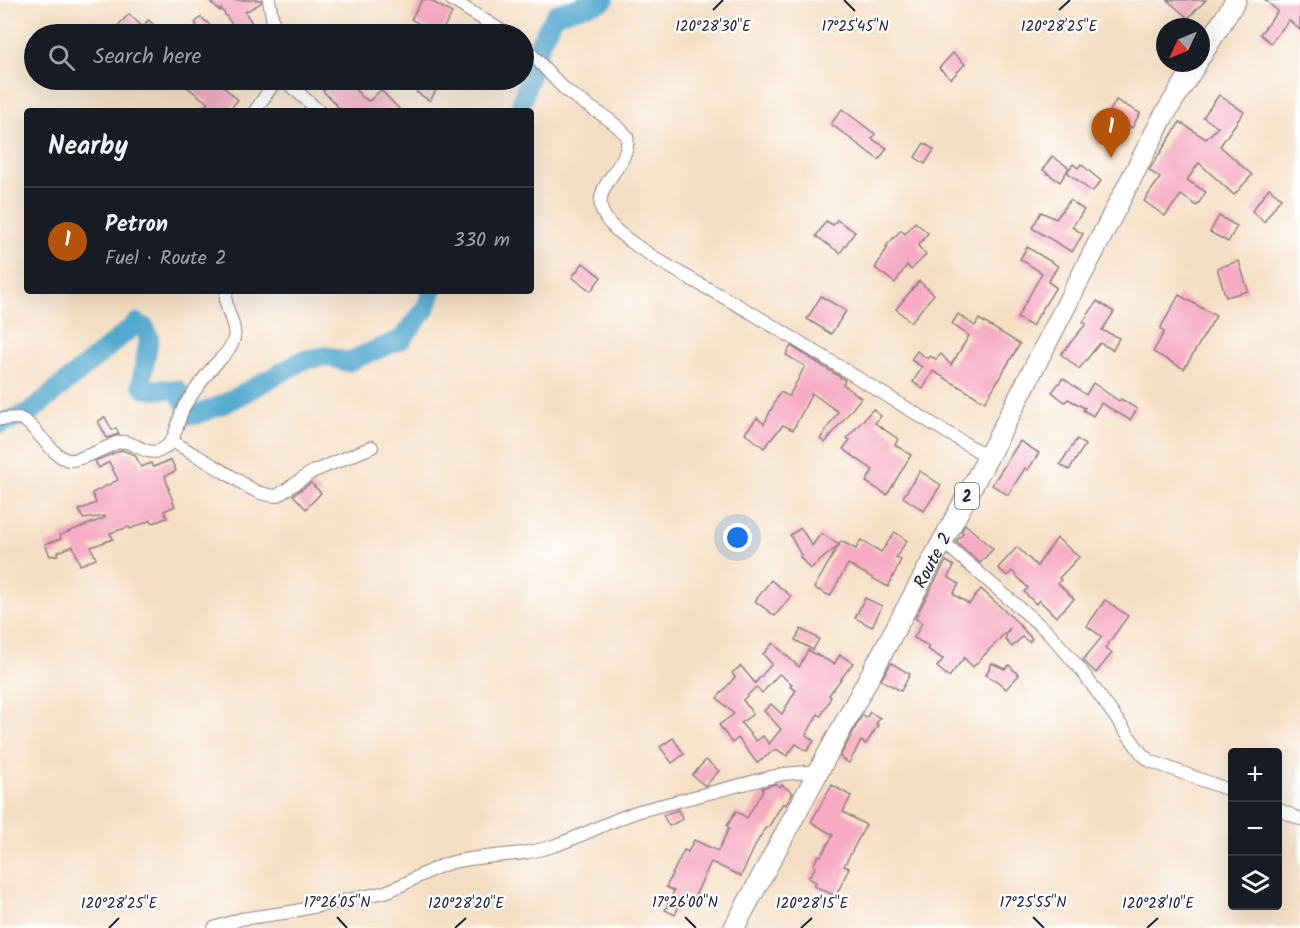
<!DOCTYPE html>
<meta charset="utf-8">
<style>
:root{--surface:#171b24;--page:#242831;--text:#f1f3f6;--muted:#9ea1a6;--line:#363941;--accent:#b45309}
body{margin:0;font-family:Kalam,sans-serif;background:var(--page);color:var(--text)}
.controls{position:absolute;right:18px;bottom:18px;display:grid;overflow:hidden;border-radius:6px;box-shadow:0 6px 24px #0002}
.controls button{width:54px;height:54px;display:grid;place-items:center;padding:0;border:0;border-bottom:2px solid var(--line);background:var(--surface);color:var(--text);font:30px sans-serif}
.compass{position:absolute;left:1156px;top:18px;width:54px;height:54px;border-radius:50%;background:var(--surface);box-shadow:0 6px 24px #0002;rotate:226deg}
.you{position:absolute;left:738px;top:538px;width:21px;height:21px;margin:-15px;border:4px solid #fff;border-radius:50%;background:#1a73e8;box-shadow:0 0 0 9px #1a73e833}
.badge{display:grid;place-items:center;width:39px;height:39px;border-radius:50%;background:var(--accent);color:#fff;font-size:20px;font-weight:700}
.pin{position:absolute;translate:-50% -50px;filter:drop-shadow(0 2px 3px #0008)}
.pin::after{content:'';position:absolute;top:32px;width:21px;height:18px;background:inherit;clip-path:polygon(0 0,100% 0,50% 100%)}
.list{margin:0;padding:0;list-style:none}
h2{display:flex;justify-content:space-between;align-items:center;height:78px;margin:0;padding:0 24px;font-size:26px}
h2 small{font-size:20px;font-weight:400;color:var(--muted)}
.list li{display:grid;grid-template-columns:39px 1fr auto;gap:18px;align-items:center;box-sizing:border-box;height:108px;padding:0 24px;border-top:2px solid var(--line)}
.list b{display:block;font-size:22px;white-space:nowrap}
.list p{margin:0;font-size:20px;white-space:nowrap;color:var(--muted)}
.list em{font-size:20px;font-style:normal;color:var(--muted)}
.icon{flex:none;width:33px;height:33px;fill:none;stroke:currentColor;stroke-width:2;stroke-linecap:round;stroke-linejoin:round}
.map{position:relative;flex:none;width:1300px;height:928px;overflow:hidden}
.search{position:absolute;background:var(--surface);box-shadow:0 6px 24px #0002;left:24px;top:24px;width:510px;height:66px;display:flex;align-items:center;gap:15px;box-sizing:border-box;padding:0 21px;border-radius:33px;color:var(--muted);font-size:22px}
.panel{position:absolute;background:var(--surface);box-shadow:0 6px 24px #0002;left:24px;top:108px;width:510px;height:186px;border-radius:6px}
.map>svg:first-child{display:block}
</style>
<div class="map">
<svg width="1300" height="928" viewBox="0 0 1300 928">
<rect width="100%" height="100%" fill="#fff"/>
<filter id="ink" filterUnits="userSpaceOnUse"><feTurbulence type="fractalNoise" baseFrequency=".0167" numOctaves="2"/><feDisplacementMap in="SourceGraphic" scale="12" xChannelSelector="R" yChannelSelector="G"/><feConvolveMatrix kernelMatrix="1 2 1 2 8 2 1 2 1" color-interpolation-filters="sRGB"/></filter>
<filter id="wash" filterUnits="userSpaceOnUse"><feTurbulence type="fractalNoise" baseFrequency=".008" numOctaves="4" result="noise"/><feDisplacementMap in="SourceGraphic" scale="24" xChannelSelector="R" yChannelSelector="G"/><feGaussianBlur stdDeviation="1.35" result="paint"/><feColorMatrix in="noise" values="0 0 0 0 0 0 0 0 0 0 0 0 0 0 0 0 0 1.4 0 .05"/><feComposite in="paint" operator="in"/></filter>
<g filter="url(#wash)">
<rect width="100%" height="100%" fill="#f5dfc4"/>
<g fill="none" stroke-linecap="round" stroke-linejoin="round">
<g stroke="#52a8ce" stroke-width="20">
<path d="M519 111 541 40 556 14 604 0"/>
<path d="M0 424 30 412 137 323 145 328 149 339 141 383 145 389 177 390 187 407V415H196L226 403 304 360 326 356 347 362 402 339 426 308 432 291"/>
</g>
</g>
<g id="blocks">
<g fill="#f6abc2" fill-rule="evenodd">
<path d="M208 0H261V3L245 12 256 29 247 34H239L221 9 220 11Z"/>
<path d="M422 0H430L452 13 440 34H436L411 19Z"/>
<path d="M1167 0H1206L1188 18Z"/>
<path d="M1265 0H1300V30L1289 20 1271 43 1260 34 1278 11Z"/>
<path d="M129 14 143 27 148 20 166 34H110Z"/>
<path d="M201 17 211 26 203 34H190L197 25 195 23Z"/>
<path d="M953 53 965 64 951 79 939 68Z"/>
<path d="M197 80H230L224 87 238 100 228 111H200L208 103 188 88Z"/>
<path d="M322 80H347L362 97 369 101 381 90 401 111H342L323 91 329 86Z"/>
<path d="M424 80H430L439 85 430 101 416 92Z"/>
<path d="M1219 95 1244 112 1220 146 1252 175 1234 195 1199 163 1187 180 1206 192 1197 206 1181 195 1165 216 1144 201 1160 178 1149 170 1180 122 1206 139 1218 127 1203 117Z"/>
<path d="M1116 100 1140 113 1132 128 1108 115Z"/>
<path d="M842 109 875 134 872 139 887 148 879 160 831 124Z"/>
<path d="M924 143 934 150 925 164 915 157Z"/>
<path d="M1052 156 1069 168 1060 182 1043 170Z"/>
<path d="M1073 164 1078 168 1081 164 1101 181 1092 192 1067 172Z"/>
<path d="M1269 188 1281 198 1264 222 1252 211Z"/>
<path d="M1070 200 1084 210 1072 227 1083 234 1072 252 1032 228 1041 212 1056 219Z"/>
<path d="M1219 216 1237 226 1228 242 1210 232Z"/>
<path d="M837 220 855 232 840 253 816 236 826 221 833 225Z"/>
<path d="M915 222 928 233 918 246 926 255 911 270 907 265 895 283 875 268 888 247 886 246 901 230 905 234Z"/>
<path d="M1027 247 1058 266 1048 282 1056 287 1032 326 1017 318 1042 273 1020 259Z"/>
<path d="M1239 261 1248 291 1226 297 1217 268Z"/>
<path d="M583 263 601 277 591 291 572 277Z"/>
<path d="M919 281 934 294 911 322 896 309Z"/>
<path d="M1179 295 1216 316 1184 369 1153 352 1164 332 1160 329Z"/>
<path d="M821 296 846 311 831 334 807 319Z"/>
<path d="M1097 301 1114 312 1102 330 1119 338 1113 350 1100 343 1079 369 1061 354 1086 324 1083 322Z"/>
<path d="M958 314 975 326 979 319 1020 344 985 402 933 371 923 389 913 382 922 367 911 360 917 351 928 359 930 356 936 359 941 354 951 365 969 336 952 324Z"/>
<path d="M791 346 845 380 843 384 861 398 825 443 820 439 838 412 812 393 793 430 783 425 764 448 745 433 757 418 764 424 780 392 789 396 805 366 786 355Z"/>
<path d="M1063 378 1086 395 1093 383 1119 401 1121 399 1137 409 1130 420 1101 403 1093 416 1083 410 1085 408 1068 399 1065 402 1052 392Z"/>
<path d="M873 409 881 416 875 423 898 439 895 445 911 455 887 495 866 482 873 470 843 449 850 440 847 438Z"/>
<path d="M105 417 112 430 116 428 119 434 107 438 98 421Z"/>
<path d="M1077 439 1085 445 1069 470 1060 464Z"/>
<path d="M1020 441 1039 453 1028 470 1025 468 1008 495 992 485Z"/>
<path d="M122 450 135 455 141 467 151 463 153 467 171 460 176 471 165 476 169 489H168L175 506 164 511 167 518 153 523 151 520 130 529 129 527 110 533 113 539 91 547 96 559 80 565 73 546 58 552V555L50 556 45 544 61 539 60 535 105 518V516L83 519 79 510 96 503 92 493 118 480 109 462 99 468 95 461Z"/>
<path d="M920 471 941 485 924 511 903 497Z"/>
<path d="M311 483 321 493 306 509 293 495Z"/>
<path d="M965 524 993 549 980 563 956 542 963 533 961 532Z"/>
<path d="M801 528 812 546 821 533 839 545 810 569 800 557 801 555 790 535Z"/>
<path d="M895 532 907 541 896 557 901 560 888 587 848 564 830 596 814 588 841 541 856 549 861 540 881 552Z"/>
<path d="M1057 538 1079 557 1059 578 1061 580 1058 583 1074 599 1056 617 1039 600 1036 604 1024 592 1028 588 1012 571 1007 576 998 568 1017 547 1037 566Z"/>
<path d="M946 561 954 566 948 577 959 584 953 594 969 604 981 589 1015 620 1032 639 1029 642 1022 637 1012 647 1005 639 1010 628 973 667 964 658 949 677 937 667 943 659 927 649 929 646 914 638 922 623 915 618Z"/>
<path d="M771 580 791 596 775 616 755 601Z"/>
<path d="M865 598 882 606 872 627 855 618Z"/>
<path d="M1105 600 1128 616 1105 648 1112 653 1096 673 1083 660 1102 637 1087 626Z"/>
<path d="M801 629 819 639 813 650 795 640Z"/>
<path d="M773 643 799 667 808 650 834 664 840 655 853 663 829 695 831 697 821 716 818 714 806 735 814 741 807 751 796 744 787 756 776 749 757 763 738 738 732 743 719 725 734 714 717 698 735 677 732 673 741 666 755 683 772 664 763 654ZM779 674 792 684 790 687 796 690 782 714 771 704 764 711 781 729 769 744 763 736 756 741 741 723 753 714 743 700 756 687 762 693Z"/>
<path d="M891 663 910 674 901 691 881 680Z"/>
<path d="M992 663 1005 669 1009 665 1019 675 1006 689 997 681 986 675Z"/>
<path d="M870 712 880 718 876 724 878 725 866 744 861 741 849 763 840 757 862 715 866 718Z"/>
<path d="M673 738 684 754 672 763 660 747Z"/>
<path d="M706 760 719 771 705 786 692 775Z"/>
<path d="M775 784 780 787 782 785 793 793 786 805 783 803 768 828 766 827 757 842 741 876 711 862 693 900 684 895 675 915 665 910 674 891 666 887 684 850 688 852 694 840 718 851 729 828 727 826 736 811 747 818 763 790 762 788Z"/>
<path d="M832 785 851 796 843 812 866 825 844 866 849 868 836 896 814 886 816 882 808 878 816 867 813 865 819 855 821 856 833 835 811 822Z"/>
<path d="M678 810 683 819 669 826 663 815Z"/>
</g>
</g>
</g>
<g filter="url(#ink)">
<use href="#blocks" fill-opacity="0" stroke="#8c8080" stroke-width="1.5"/>
<g fill="none" stroke-linecap="round" stroke-linejoin="round">
<g stroke="#8c8080" stroke-width="14">
<g id="minor">
<path d="M269 0 275 34"/>
<path d="M452 0 507 34"/>
<path d="M524 47C539 60 551 77 567 91 586 107 610 116 627 136 632 163 596 182 601 207 604 223 624 237 637 246 674 272 716 292 755 315 833 362 910 411 988 457"/>
<path d="M284 80 319 111"/>
<path d="M255 111 276 80"/>
<path d="M0 419 19 418 25 421C38 430 54 458 69 460 79 461 105 448 116 443 132 437 143 456 159 451 178 444 176 420 185 405 193 393 202 380 212 368 218 361 228 353 232 344 241 326 221 309 227 291"/>
<path d="M172 441C190 452 208 462 226 473 246 484 252 494 277 496L312 472 372 447"/>
<path d="M942 541 1050 634 1081 670 1142 754 1150 761 1232 791"/>
<path d="M1278 809 1300 819"/>
<path d="M214 928 241 919 290 912 385 892C409 884 429 868 453 862 486 854 521 857 553 846 584 836 612 819 643 810L783 774 819 771"/>
</g>
</g>
<g stroke="#8c8080" stroke-width="22">
<g id="trunk">
<path d="M1201 56 1236 0"/>
<path id="s1" d="M734 928 988 457 1163 117 1197 63"/>
</g>
</g>
<use href="#minor" stroke="#fff" stroke-width="12"/>
<use href="#trunk" stroke="#fff" stroke-width="20"/>
</g>
</g>
<path fill="none" stroke="#22223b" stroke-width="2" d="M844 0 855 11M713 10 723 0M1059 10 1070 0M337 917 347 928M685 917 696 928M1033 917 1044 928M109 928 119 918M455 928 466 918M801 928 812 918M1147 928 1158 918"/>
<g text-anchor="middle" stroke-width="4.5" stroke-linejoin="round" paint-order="stroke">
<rect fill="#fff" stroke="#646476" stroke-width="1.5" x="955" y="483" width="24" height="26" rx="4.5"/>
<g font-size="16" font-weight="bold" fill="#22223b">
<text x="967" y="502">2</text>
</g>
<g font-size="18" fill="#22223b" stroke="#fff">
<text dy="6" stroke="none"><textPath href="#s1" startOffset="418">Route 2</textPath></text>
</g>
</g>
<g font-size="15" text-anchor="middle" fill="#22223b" stroke="#fff" stroke-width="4.5" stroke-linejoin="round" paint-order="stroke">
<text x="713" y="31">120°28'30"E</text>
<text x="1059" y="31">120°28'25"E</text>
<text x="855" y="31">17°25'45"N</text>
<text x="337" y="907">17°26'05"N</text>
<text x="685" y="907">17°26'00"N</text>
<text x="1033" y="907">17°25'55"N</text>
<text x="119" y="908">120°28'25"E</text>
<text x="466" y="908">120°28'20"E</text>
<text x="812" y="908">120°28'15"E</text>
<text x="1158" y="908">120°28'10"E</text>
</g>
</svg>
<div class="controls">
<button>+</button>
<button>−</button>
<button><svg class="icon" aria-label="layers" viewBox="0 0 24 24"><path d="M12 4l9 5-9 5-9-5zM3 14l9 5 9-5"/></svg></button>
</div>
<svg class="compass" viewBox="-18 -18 36 36"><path d="M0-13l5 13h-10z" fill="#e53935"/><path d="M0 13l5-13h-10z" fill="#9ea1a6"/></svg>
<div class="you"></div>
<div class="pin badge" style="left:1111px;top:158px">1</div>
<div class="search"><svg class="icon" aria-label="search" viewBox="0 0 24 24"><circle cx="10" cy="10" r="6"/><path d="M15 15l6 6"/></svg>Search here</div>
<section class="panel">
<h2>Nearby<small></small></h2>
<ul class="list">
<li><span class="badge">1</span><div><b>Petron</b><p>Fuel · Route 2</p></div><em>330 m</em></li>
</ul>
</section>
</div>
